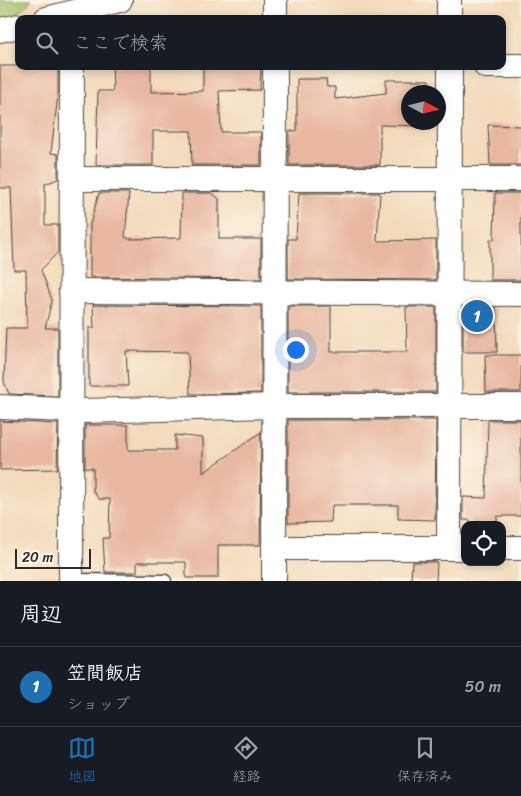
<!DOCTYPE html>
<html lang="ja">
<meta charset="utf-8">
<style>
:root{--surface:#171b24;--page:#242831;--text:#f1f3f6;--muted:#9ea1a6;--line:#363941;--accent:#1f6fb2}
body{margin:0;font-family:Sriracha,"Klee One",sans-serif;background:var(--page);color:var(--text)}
.controls{position:absolute;right:15px;bottom:15px;display:grid;overflow:hidden;border-radius:10px;box-shadow:0 2px 8px #0003}
.controls button{width:45px;height:45px;display:grid;place-items:center;padding:0;border:0;border-bottom:1px solid var(--line);background:var(--surface);color:var(--text);font:25px sans-serif}
.compass{position:absolute;left:401px;top:85px;width:45px;height:45px;border-radius:50%;background:var(--surface);box-shadow:0 2px 8px #0003;rotate:97deg}
.scale{position:absolute;left:15px;bottom:12px;width:76px;box-sizing:border-box;padding-left:5px;border:2px solid #2b2b2b;border-top:0;font-size:14px;line-height:18px;white-space:nowrap;color:#2b2b2b;-webkit-text-stroke:4px #fcf5e5;paint-order:stroke}
.you{position:absolute;left:295px;top:349px;width:18px;height:18px;margin:-12px;border:4px solid #fff;border-radius:50%;background:#1a73e8;box-shadow:0 0 0 8px #1a73e833}
.badge{display:grid;place-items:center;width:32px;height:32px;border-radius:50%;background:var(--accent);color:#fff;font-size:16px;font-weight:700}
.pin{position:absolute;translate:-50% -50%;border:2px solid #fff;box-shadow:0 1px 5px #0006}
.list{margin:0;padding:0;list-style:none}
h2{display:flex;justify-content:space-between;align-items:center;height:65px;margin:0;padding:0 20px;font-size:21px}
h2 small{font-size:16px;font-weight:400;color:var(--muted)}
.list li{display:grid;grid-template-columns:32px 1fr auto;gap:15px;align-items:center;box-sizing:border-box;height:80px;padding:0 20px;border-top:1px solid var(--line)}
.list b{display:block;font-size:19px;white-space:nowrap}
.list p{margin:0;font-size:16px;white-space:nowrap;color:var(--muted)}
.list em{font-size:16px;font-style:normal;color:var(--muted)}
.icon{flex:none;width:28px;height:28px;fill:none;stroke:currentColor;stroke-width:2;stroke-linecap:round;stroke-linejoin:round}
.map{position:relative;flex:none;width:521px;height:581px;overflow:hidden}
.search{position:absolute;background:var(--surface);box-shadow:0 2px 8px #0003;left:15px;right:15px;top:15px;height:55px;display:flex;align-items:center;gap:12px;box-sizing:border-box;padding:0 18px;border-radius:10px;color:var(--muted);font-size:19px}
.sheet{height:145px;background:var(--surface)}
nav{display:flex;justify-content:space-around;align-items:center;box-sizing:border-box;height:70px;border-top:1px solid var(--line);background:var(--surface);font-size:14px;color:var(--muted)}
nav a{display:grid;justify-items:center;gap:2px}
nav .on{color:var(--accent)}
.map>svg:first-child{display:block}
</style>
<div class="map">
<svg width="521" height="581" viewBox="0 0 521 581">
<rect width="100%" height="100%" fill="#fcf5e5"/>
<filter id="ink" filterUnits="userSpaceOnUse"><feTurbulence type="fractalNoise" baseFrequency=".02" numOctaves="2"/><feDisplacementMap in="SourceGraphic" scale="10" xChannelSelector="R" yChannelSelector="G"/><feConvolveMatrix kernelMatrix="1 2 1 2 8 2 1 2 1" color-interpolation-filters="sRGB"/></filter>
<filter id="wash" filterUnits="userSpaceOnUse"><feTurbulence type="fractalNoise" baseFrequency=".0096" numOctaves="4" result="noise"/><feDisplacementMap in="SourceGraphic" scale="20" xChannelSelector="R" yChannelSelector="G"/><feGaussianBlur stdDeviation="1.12" result="paint"/><feColorMatrix in="noise" values="0 0 0 0 0 0 0 0 0 0 0 0 0 0 0 0 0 1.4 0 .05"/><feComposite in="paint" operator="in"/></filter>
<g filter="url(#wash)">
<rect width="100%" height="100%" fill="#f3dabb"/>
<path fill="#a5c36a" stroke="#68774a" d="M0 0H32L0 30Z"/>
<g id="blocks">
<g fill="#e8b7a0">
<path d="M0 66H58V95L51 153 58 154V179L45 184V225H58V252L41 270 52 300 45 328H58V396L9 394 4 382 6 328H27L26 270H14L11 188H0Z"/>
<path d="M112 66H151V92L203 91V66H261L260 90 219 91 221 132H261V165H192L191 131H153V165H96L98 91H113Z"/>
<path d="M297 79H326L327 87H335V99L386 93V80H429V92H408V122H428V126L380 125V165H289V131H297Z"/>
<path d="M488 125 521 126V165H490Z"/>
<path d="M99 193H129L125 237 129 239 181 238 182 193H212L219 199V239H261V279L90 277V225Z"/>
<path d="M299 193H380L377 241 436 240V280L288 279V239H296Z"/>
<path d="M495 193H521V280H490V240H494Z"/>
<path d="M93 305 261 306V393L190 394 188 353 186 352 126 351 128 386H89V328H94Z"/>
<path d="M288 306H331V352H407L406 307H436V392H288Z"/>
<path d="M463 307 496 308 497 352H463Z"/>
<path d="M485 355H521V392H486Z"/>
<path d="M288 420H436L435 520 398 519V505H332L331 522 288 523Z"/>
<path d="M488 420H521V516H497V525H470V520H463V497L486 498Z"/>
<path d="M0 421 58 424 57 469 0 470Z"/>
<path d="M85 425H128V450H175V435L203 438V473L261 432 260 545H218V578H186V562H137V572H105L103 538H109L110 499H99L93 491V468H85Z"/>
<path d="M412 562H437L436 581H411Z"/>
</g>
</g>
</g>
<g filter="url(#ink)">
<use href="#blocks" fill-opacity="0" stroke="#494541" stroke-width="1"/>
<g fill="none" stroke-linecap="round" stroke-linejoin="round">
<g stroke="#494541" stroke-width="15">
<path id="lane" d="M71 580 165 581"/>
</g>
<g stroke="#494541" stroke-width="26">
<g id="street">
<path d="M449 0V19"/>
<path d="M46 19 120 0"/>
<path d="M275 19V0"/>
<path d="M0 30 19 26"/>
<path d="M486 66H521"/>
<path d="M72 179H521"/>
<path d="M71 291 521 294"/>
<path d="M0 407 83 411 274 406H521"/>
<path d="M274 548H464"/>
<path d="M449 548 450 66"/>
<path d="M502 548H521"/>
<path d="M71 581 72 66"/>
<path d="M274 581 275 66"/>
</g>
</g>
<use href="#lane" stroke="#fff" stroke-width="12"/>
<use href="#street" stroke="#fff" stroke-width="24"/>
</g>
</g>
</svg>
<div class="controls">
<button><svg class="icon" aria-label="locate" viewBox="0 0 24 24"><circle cx="12" cy="12" r="6"/><path d="M12 2v4M12 18v4M2 12h4M18 12h4"/></svg></button>
</div>
<svg class="compass" viewBox="-18 -18 36 36"><path d="M0-13l5 13h-10z" fill="#e53935"/><path d="M0 13l5-13h-10z" fill="#9ea1a6"/></svg>
<div class="scale">20 m</div>
<div class="you"></div>
<div class="pin badge" style="left:477px;top:316px">1</div>
<div class="search"><svg class="icon" aria-label="search" viewBox="0 0 24 24"><circle cx="10" cy="10" r="6"/><path d="M15 15l6 6"/></svg>ここで検索</div>
</div>
<section class="sheet">
<h2>周辺<small></small></h2>
<ul class="list">
<li><span class="badge">1</span><div><b>笠間飯店</b><p>ショップ</p></div><em>50 m</em></li>
</ul>
</section>
<nav>
<a class="on"><svg class="icon" aria-label="map" viewBox="0 0 24 24"><path d="M3 6l6-2 6 2 6-2v14l-6 2-6-2-6 2zM9 4v14M15 6v14"/></svg>地図</a>
<a><svg class="icon" aria-label="directions" viewBox="0 0 24 24"><path d="M12 3l9 9-9 9-9-9zM9 14v-3h6M13 9l2 2-2 2"/></svg>経路</a>
<a><svg class="icon" aria-label="saved" viewBox="0 0 24 24"><path d="M7 4h10v16l-5-4-5 4z"/></svg>保存済み</a>
</nav>
